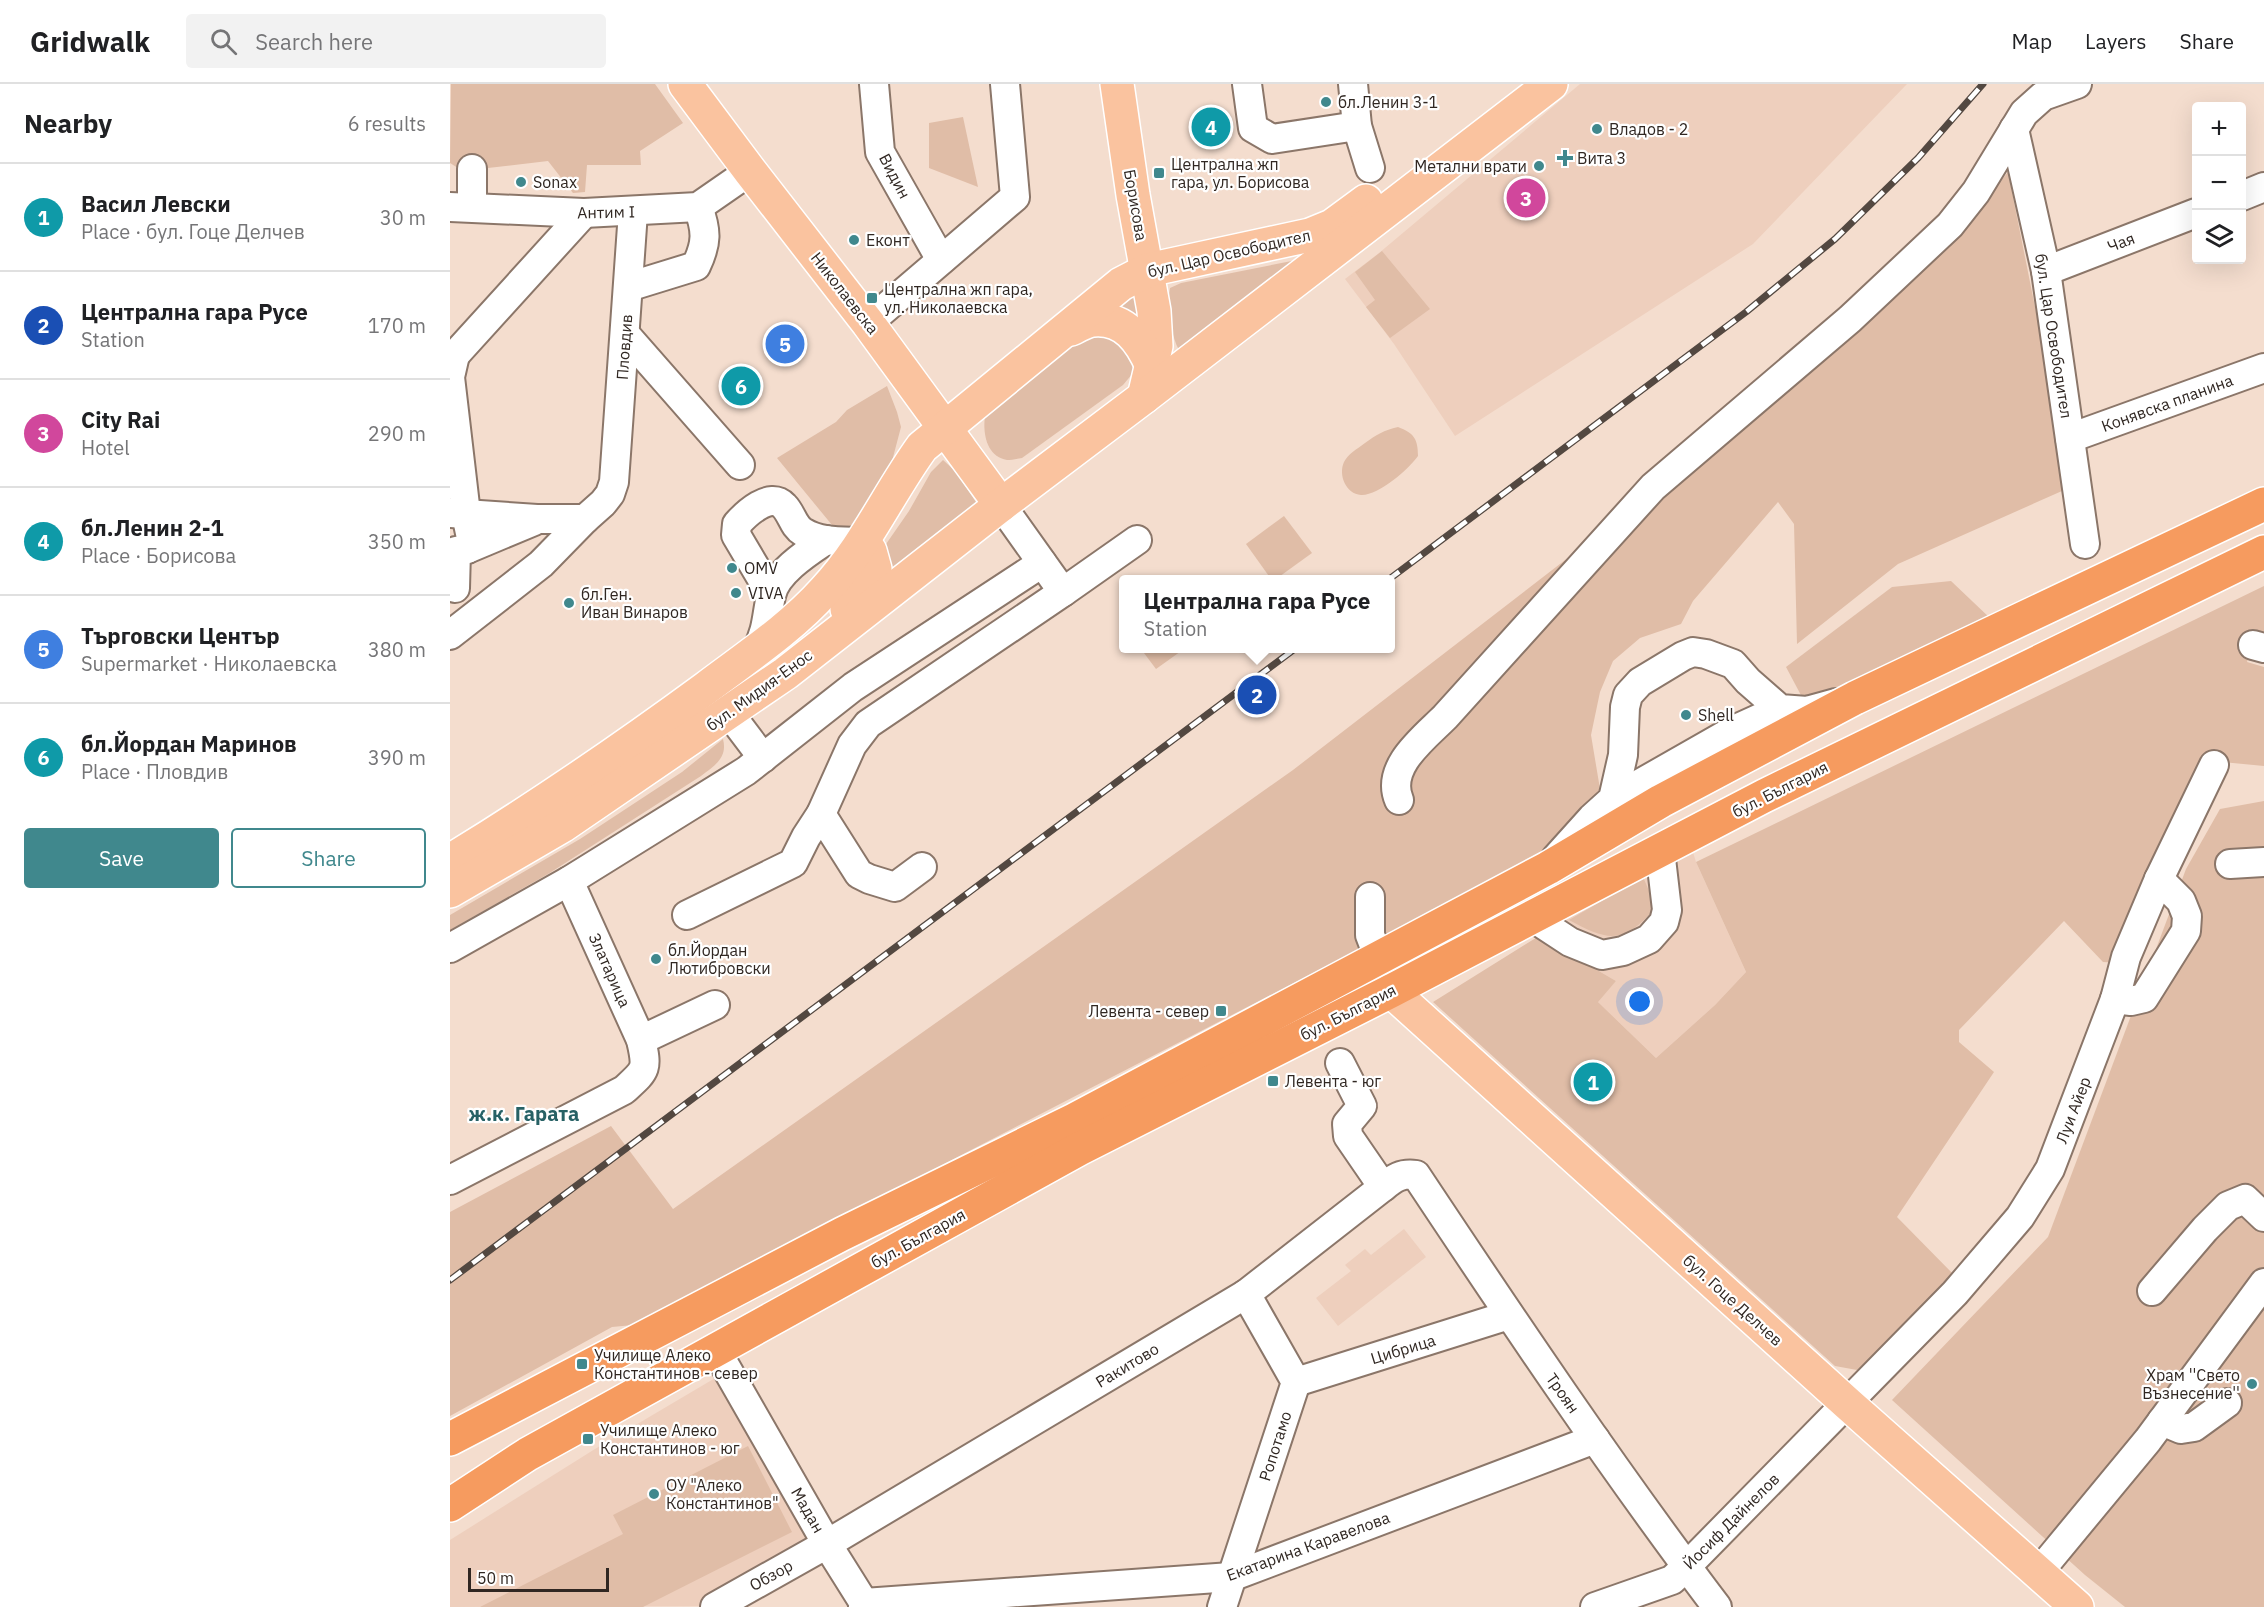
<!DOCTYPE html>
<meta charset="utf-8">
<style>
:root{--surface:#fff;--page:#f2f2f2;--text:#202124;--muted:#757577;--line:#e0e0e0;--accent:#40888d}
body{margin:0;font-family:"IBM Plex Sans",sans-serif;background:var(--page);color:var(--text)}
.controls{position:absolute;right:18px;top:18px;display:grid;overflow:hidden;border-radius:6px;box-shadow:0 6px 24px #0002}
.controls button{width:54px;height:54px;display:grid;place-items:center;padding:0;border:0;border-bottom:2px solid var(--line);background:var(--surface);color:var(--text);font:30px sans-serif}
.scale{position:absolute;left:18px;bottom:15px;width:141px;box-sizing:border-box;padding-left:6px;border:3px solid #302722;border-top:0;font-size:16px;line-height:21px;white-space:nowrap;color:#302722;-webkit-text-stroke:4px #fff;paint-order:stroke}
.you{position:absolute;left:1190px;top:918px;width:21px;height:21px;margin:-15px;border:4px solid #fff;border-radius:50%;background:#1a73e8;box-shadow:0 0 0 9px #1a73e833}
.badge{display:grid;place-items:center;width:39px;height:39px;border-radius:50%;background:var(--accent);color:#fff;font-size:20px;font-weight:700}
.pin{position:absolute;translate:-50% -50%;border:3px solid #fff;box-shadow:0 2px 6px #0006}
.popup{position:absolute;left:669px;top:491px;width:276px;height:78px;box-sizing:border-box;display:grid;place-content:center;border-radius:6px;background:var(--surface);filter:drop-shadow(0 2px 4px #0005);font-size:20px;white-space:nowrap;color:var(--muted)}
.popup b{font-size:22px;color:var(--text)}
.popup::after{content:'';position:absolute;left:50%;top:100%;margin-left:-12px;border:12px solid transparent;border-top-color:var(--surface)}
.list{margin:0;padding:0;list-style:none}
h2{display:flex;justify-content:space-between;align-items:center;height:78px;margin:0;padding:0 24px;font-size:26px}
h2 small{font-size:20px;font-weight:400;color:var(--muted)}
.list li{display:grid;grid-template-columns:39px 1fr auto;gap:18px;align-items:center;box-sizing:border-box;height:108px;padding:0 24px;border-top:2px solid var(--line)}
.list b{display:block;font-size:22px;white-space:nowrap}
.list p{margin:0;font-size:20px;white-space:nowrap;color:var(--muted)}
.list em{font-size:20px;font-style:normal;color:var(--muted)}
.actions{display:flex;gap:12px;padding:18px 24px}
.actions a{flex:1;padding:14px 0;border:2px solid var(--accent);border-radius:6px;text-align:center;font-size:21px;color:var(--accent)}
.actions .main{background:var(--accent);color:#fff}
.icon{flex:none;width:33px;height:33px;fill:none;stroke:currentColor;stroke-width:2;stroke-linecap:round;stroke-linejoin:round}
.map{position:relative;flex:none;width:1814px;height:1523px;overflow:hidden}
header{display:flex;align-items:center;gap:36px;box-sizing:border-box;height:84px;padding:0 30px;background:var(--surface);border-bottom:2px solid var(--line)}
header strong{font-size:28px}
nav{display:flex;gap:33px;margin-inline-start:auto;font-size:21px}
.search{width:420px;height:54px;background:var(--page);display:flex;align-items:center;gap:15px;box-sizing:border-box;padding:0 21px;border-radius:6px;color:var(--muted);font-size:22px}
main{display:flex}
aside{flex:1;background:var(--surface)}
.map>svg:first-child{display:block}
</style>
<header>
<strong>Gridwalk</strong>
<div class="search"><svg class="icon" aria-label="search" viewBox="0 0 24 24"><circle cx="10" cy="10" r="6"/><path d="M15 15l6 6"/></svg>Search here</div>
<nav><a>Map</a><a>Layers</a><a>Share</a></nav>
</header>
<main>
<aside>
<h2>Nearby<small>6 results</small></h2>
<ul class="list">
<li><span class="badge" style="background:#0f9aa8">1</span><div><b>Васил Левски</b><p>Place · бул. Гоце Делчев</p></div><em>30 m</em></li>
<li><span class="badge" style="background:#1a4fb4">2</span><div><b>Централна гара Русе</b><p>Station</p></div><em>170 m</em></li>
<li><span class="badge" style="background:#d1479c">3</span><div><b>City Rai</b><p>Hotel</p></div><em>290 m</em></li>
<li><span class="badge" style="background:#0f9aa8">4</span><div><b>бл.Ленин 2-1</b><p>Place · Борисова</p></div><em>350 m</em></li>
<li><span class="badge" style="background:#3f7fe0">5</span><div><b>Търговски Център</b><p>Supermarket · Николаевска</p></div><em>380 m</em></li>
<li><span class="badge" style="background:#0f9aa8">6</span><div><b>бл.Йордан Маринов</b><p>Place · Пловдив</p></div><em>390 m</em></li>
</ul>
<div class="actions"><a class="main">Save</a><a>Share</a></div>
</aside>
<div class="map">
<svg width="1814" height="1523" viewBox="0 0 1814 1523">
<rect width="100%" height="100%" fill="#f4ddce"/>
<g fill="#eecfbd">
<path d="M1130 0H1457L1303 160 1005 352 944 260 895 195 929 169Z"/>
<path d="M1238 752 1246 778 1296 888 1265 921 1206 974 1147 917 1166 897 1069 840Z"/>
<path d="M954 1145 976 1173 888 1242 866 1214 901 1187 895 1181 915 1165 921 1171Z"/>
<path d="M272 1290 362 1459 254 1522 0 1523V1456L145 1365Z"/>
</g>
<g fill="#e0bda7">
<path d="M1 0H205L233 39 190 67 191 81H137L135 108 123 109 98 77 29 85 8 84 0 79Z"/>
<path d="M513 33 528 103 479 84V39Z"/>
<path d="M1558 88 1621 403 1448 480 1347 560 1344 440 1328 418 1243 517 1231 540 1190 554 1163 577 1150 608 1141 651 1150 705 1093 770 183 1241 162 1243 0 1332V1128L161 1042 223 1125 843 686 1277 351 1502 157Z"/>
<path d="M932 167 980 225 940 254 916 223 925 216 905 188Z"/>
<path d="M867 172 729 266C720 250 717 222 720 204L731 199Z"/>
<path d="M688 209 700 247 660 228 672 215Z"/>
<path d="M664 249 686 278 683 289 673 301 572 374C567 375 561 376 557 376 534 372 532 344 536 326L633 251Z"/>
<path d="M437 302 447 328 451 343 441 381 420 422 401 444 382 441 327 374 386 338 397 326Z"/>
<path d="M948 343C964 349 968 355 968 372 959 385 928 412 911 411 896 410 888 391 894 378 898 370 907 365 915 359 926 351 934 346 948 343Z"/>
<path d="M493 376 505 387 530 424 437 497 434 463 459 427 481 388Z"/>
<path d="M834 432 862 469 826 495H821L796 460Z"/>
<path d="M1501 497 1542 536 1393 606 1353 615 1336 583 1442 503Z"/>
<path d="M1814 502V564L1803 561 1797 578 1814 583V682L1762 677 1669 879 1653 878 1614 837 1509 946V958L1544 988 1447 1133 1507 1194 1433 1267 1407 1286 1385 1282 983 918 1089 852 1166 897 1148 918 1206 974 1265 921 1296 888 1246 778Z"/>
<path d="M691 565H734L706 585Z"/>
<path d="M273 655C278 674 264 682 251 692L98 790 0 846V831L130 755 232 688Z"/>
<path d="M1814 717V1523H1675L1635 1491 1442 1316 1598 1153 1736 785 1770 725Z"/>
<path d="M1193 793 1206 823C1175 859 1160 859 1119 836Z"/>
<path d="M298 1362 342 1448 193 1523H30L173 1450 163 1431Z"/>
</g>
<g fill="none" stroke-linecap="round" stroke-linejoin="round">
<g stroke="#8b7669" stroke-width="32">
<g id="minor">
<path d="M424 0 430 68 491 176"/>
<path d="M797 0 803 44 822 55 907 42"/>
<path d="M903 0 907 42 920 84"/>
<path d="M1564 45 1596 187 1635 460"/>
<path d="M1792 112 1814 103"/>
<path d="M0 123 134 129 248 123 300 87"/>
<path d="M22 123V85"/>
<path d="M1596 187 1746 129"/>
<path d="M178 203 246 182C257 159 257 147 248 123"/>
<path d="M418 239 565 113 555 0"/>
<path d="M175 250 290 381"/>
<path d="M0 270 5 271 0 293 16 430 21 454 17 465 6 467 5 504"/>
<path d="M5 271 134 129"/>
<path d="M1620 354 1814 284"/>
<path d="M551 421 613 508 687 456"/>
<path d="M0 429 87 435H135L153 419 160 410 164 398 183 128"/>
<path d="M17 465 84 437"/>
<path d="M321 510 286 451 287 440C296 430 320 407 334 422 342 430 343 442 353 448 370 459 394 457 413 458"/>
<path d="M0 551 91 480 135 435"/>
<path d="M1803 561 1814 564"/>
<path d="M307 566C318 543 316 534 321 512 325 489 358 468 376 456"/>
<path d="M279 629 313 674"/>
<path d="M1163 715 1286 645 1330 625"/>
<path d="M949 716C935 683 974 654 995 633L1203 403 1400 235 1500 141 1526 108 1574 29 1593 12 1627 0"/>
<path d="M371 730 409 790 419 795 445 803 472 783"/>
<path d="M1106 774 1142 734 1163 715 1173 671 1175 623 1178 611 1190 598 1233 572 1243 568 1256 570 1283 580 1298 597 1330 625 1357 627 1386 619"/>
<path d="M1780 780 1814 778"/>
<path d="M920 813V851L928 872"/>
<path d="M237 831 343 779 356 753 371 730 402 661 418 640 613 508"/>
<path d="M1082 833 1120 858 1152 871 1173 867 1199 855 1214 838 1217 826 1210 766"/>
<path d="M0 864 119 797 296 687 403 603 592 479"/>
<path d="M1665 915 1681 917 1694 914 1736 847 1737 832 1731 817 1709 795"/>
<path d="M191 956 265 921"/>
<path d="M890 979 912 1022 897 1040 898 1052 933 1103"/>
<path d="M0 1096 174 1006C196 986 198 986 191 956L119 797"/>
<path d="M1702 1207 1755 1145 1778 1122 1795 1115 1814 1133"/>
<path d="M266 1266 377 1460 414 1519 413 1523"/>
<path d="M846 1298 1059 1231"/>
<path d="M1712 1337 1731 1345 1744 1343 1777 1319"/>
<path d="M1588 1489 1698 1356 1814 1199"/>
<path d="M414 1519 781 1493 1145 1355"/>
<path d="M265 1523 377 1460 796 1210 933 1103C944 1094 951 1089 966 1091 1063 1237 1161 1383 1267 1523"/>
<path d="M772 1523 846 1298 796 1210"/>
<path d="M1145 1523 1222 1496 1236 1483 1505 1209 1570 1133 1600 1085 1665 915 1676 873 1709 795 1764 681"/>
</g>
</g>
<g stroke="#fff" stroke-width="36">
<g id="major">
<path d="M235 0 300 87 418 239 551 421"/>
<path d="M667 0 683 111 704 227 706 262 694 313"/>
<path d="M621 245C627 242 636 237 643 236 675 233 691 257 702 282"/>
<path d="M397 525 417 504 425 485 420 467 413 458"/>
<path d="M0 777C88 723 173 665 256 604 297 573 341 544 375 506 415 463 438 410 472 363L671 200 698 186 860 151 882 142 916 117"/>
<path d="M0 807 112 742 336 589 551 421 694 313 1101 0"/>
<path d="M941 907 1398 1320 1627 1523"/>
</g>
</g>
<g stroke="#fff" stroke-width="36">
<g id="highway">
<path d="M0 1355 392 1150 624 1036 1098 784 1211 717 1405 614 1814 420"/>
<path d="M0 1421 78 1370 629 1065 941 907 1314 712 1814 468"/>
</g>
</g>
<use href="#minor" stroke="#fff" stroke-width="28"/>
<use href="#major" stroke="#fac39f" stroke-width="33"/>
<use href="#highway" stroke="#f69b5f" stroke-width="33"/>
<g stroke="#534841" stroke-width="7">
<g id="rail">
<path d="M938 496 1296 228 1385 155 1468 74 1533 0"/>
<path d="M0 1196 846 564"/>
</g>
</g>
<use href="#rail" stroke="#fff" stroke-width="4.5" stroke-dasharray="14" stroke-linecap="butt"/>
</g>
<g fill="#40888d" stroke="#fff" stroke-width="2">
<circle cx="876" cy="18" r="6"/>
<circle cx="1147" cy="45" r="6"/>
<path d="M1112 65h6v6h6v6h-6v6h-6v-6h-6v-6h6z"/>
<circle cx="1089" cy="82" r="6"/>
<rect x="703" y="83" width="12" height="12" rx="3"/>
<circle cx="71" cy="98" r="6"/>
<circle cx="404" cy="156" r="6"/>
<rect x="416" y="208" width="12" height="12" rx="3"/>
<circle cx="282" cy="484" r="6"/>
<circle cx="286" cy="509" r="6"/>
<circle cx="119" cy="519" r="6"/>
<circle cx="1236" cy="631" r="6"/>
<circle cx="206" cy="875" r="6"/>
<rect x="765" y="921" width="12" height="12" rx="3"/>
<rect x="817" y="991" width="12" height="12" rx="3"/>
<rect x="126" y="1274" width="12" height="12" rx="3"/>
<circle cx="1802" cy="1300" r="6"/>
<rect x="132" y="1349" width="12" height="12" rx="3"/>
<circle cx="204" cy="1410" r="6"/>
</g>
<g text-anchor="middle" stroke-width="4.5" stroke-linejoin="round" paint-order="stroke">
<g font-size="16" fill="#302722" stroke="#fff" text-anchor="start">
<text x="888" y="24">бл.Ленин 3-1</text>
<text x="1159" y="51">Владов - 2</text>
<text x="1127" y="80">Вита 3</text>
<text x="721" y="86">Централна жп<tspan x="721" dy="18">гара, ул. Борисова</tspan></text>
<text x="1077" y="88" text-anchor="end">Метални врати</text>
<text x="83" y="104">Sonax</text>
<text x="416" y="162">Еконт</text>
<text x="434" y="211">Централна жп гара,<tspan x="434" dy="18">ул. Николаевска</tspan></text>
<text x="294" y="490">OMV</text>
<text x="298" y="515">VIVA</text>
<text x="131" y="516">бл.Ген.<tspan x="131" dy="18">Иван Винаров</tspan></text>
<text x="1248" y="637">Shell</text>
<text x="218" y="872">бл.Йордан<tspan x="218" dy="18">Лютибровски</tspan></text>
<text x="759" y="933" text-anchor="end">Левента - север</text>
<text x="835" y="1003">Левента - юг</text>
<text x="144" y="1277">Училище Алеко<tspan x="144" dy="18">Константинов - север</tspan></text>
<text x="1790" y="1297" text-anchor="end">Храм ''Свето<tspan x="1790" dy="18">Възнесение''</tspan></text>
<text x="150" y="1352">Училище Алеко<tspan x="150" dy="18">Константинов - юг</tspan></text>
<text x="216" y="1407">ОУ "Алеко<tspan x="216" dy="18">Константинов"</tspan></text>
</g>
<g font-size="16" fill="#302722" stroke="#fff">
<text transform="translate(445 92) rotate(62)" y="6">Видин</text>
<text transform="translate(686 121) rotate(80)" y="6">Борисова</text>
<text transform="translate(156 128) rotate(-1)" y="6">Антим I</text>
<text transform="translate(1671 158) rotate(-21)" y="6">Чая</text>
<text transform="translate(779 169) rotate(-13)" y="6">бул. Цар Освободител</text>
<text transform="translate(395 209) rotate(52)" y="6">Николаевска</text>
<text transform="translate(1604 252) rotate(81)" y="6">бул. Цар Освободител</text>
<text transform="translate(174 263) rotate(-86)" y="6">Пловдив</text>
<text transform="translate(1717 319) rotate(-20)" y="6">Конявска планина</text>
<text transform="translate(309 606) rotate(-36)" y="6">бул. Мидия-Енос</text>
<text transform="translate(1330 705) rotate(-27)" y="6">бул. България</text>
<text transform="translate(160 886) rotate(66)" y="6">Златарица</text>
<text transform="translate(898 928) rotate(-27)" y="6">бул. България</text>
<text transform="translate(1623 1026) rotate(-69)" y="6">Луи Айер</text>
<text transform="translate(468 1154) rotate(-29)" y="6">бул. България</text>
<text transform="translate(1283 1216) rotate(42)" y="6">бул. Гоце Делчев</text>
<text transform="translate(953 1265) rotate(-17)" y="6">Цибрица</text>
<text transform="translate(677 1281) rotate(-31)" y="6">Ракитово</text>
<text transform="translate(1113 1309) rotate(55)" y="6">Троян</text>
<text transform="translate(825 1362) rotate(-72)" y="6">Ропотамо</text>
<text transform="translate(358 1426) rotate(60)" y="6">Мадан</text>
<text transform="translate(1281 1437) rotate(-45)" y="6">Йосиф Дайнелов</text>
<text transform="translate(858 1462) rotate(-20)" y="6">Екатарина Каравелова</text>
<text transform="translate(321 1491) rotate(-29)" y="6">Обзор</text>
</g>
<g font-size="20" font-weight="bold" fill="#276165" stroke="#fff">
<text x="74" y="1037">ж.к. Гарата</text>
</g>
</g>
</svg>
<div class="controls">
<button>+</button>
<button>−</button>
<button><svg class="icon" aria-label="layers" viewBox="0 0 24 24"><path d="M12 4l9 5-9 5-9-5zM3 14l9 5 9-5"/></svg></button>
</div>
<div class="scale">50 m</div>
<div class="you"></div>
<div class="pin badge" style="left:1143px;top:998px;background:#0f9aa8">1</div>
<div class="pin badge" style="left:807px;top:611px;background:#1a4fb4">2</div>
<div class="popup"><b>Централна гара Русе</b>Station</div>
<div class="pin badge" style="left:1076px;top:114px;background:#d1479c">3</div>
<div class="pin badge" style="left:761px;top:43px;background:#0f9aa8">4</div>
<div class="pin badge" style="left:335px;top:260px;background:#3f7fe0">5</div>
<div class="pin badge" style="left:291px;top:302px;background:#0f9aa8">6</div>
</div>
</main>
